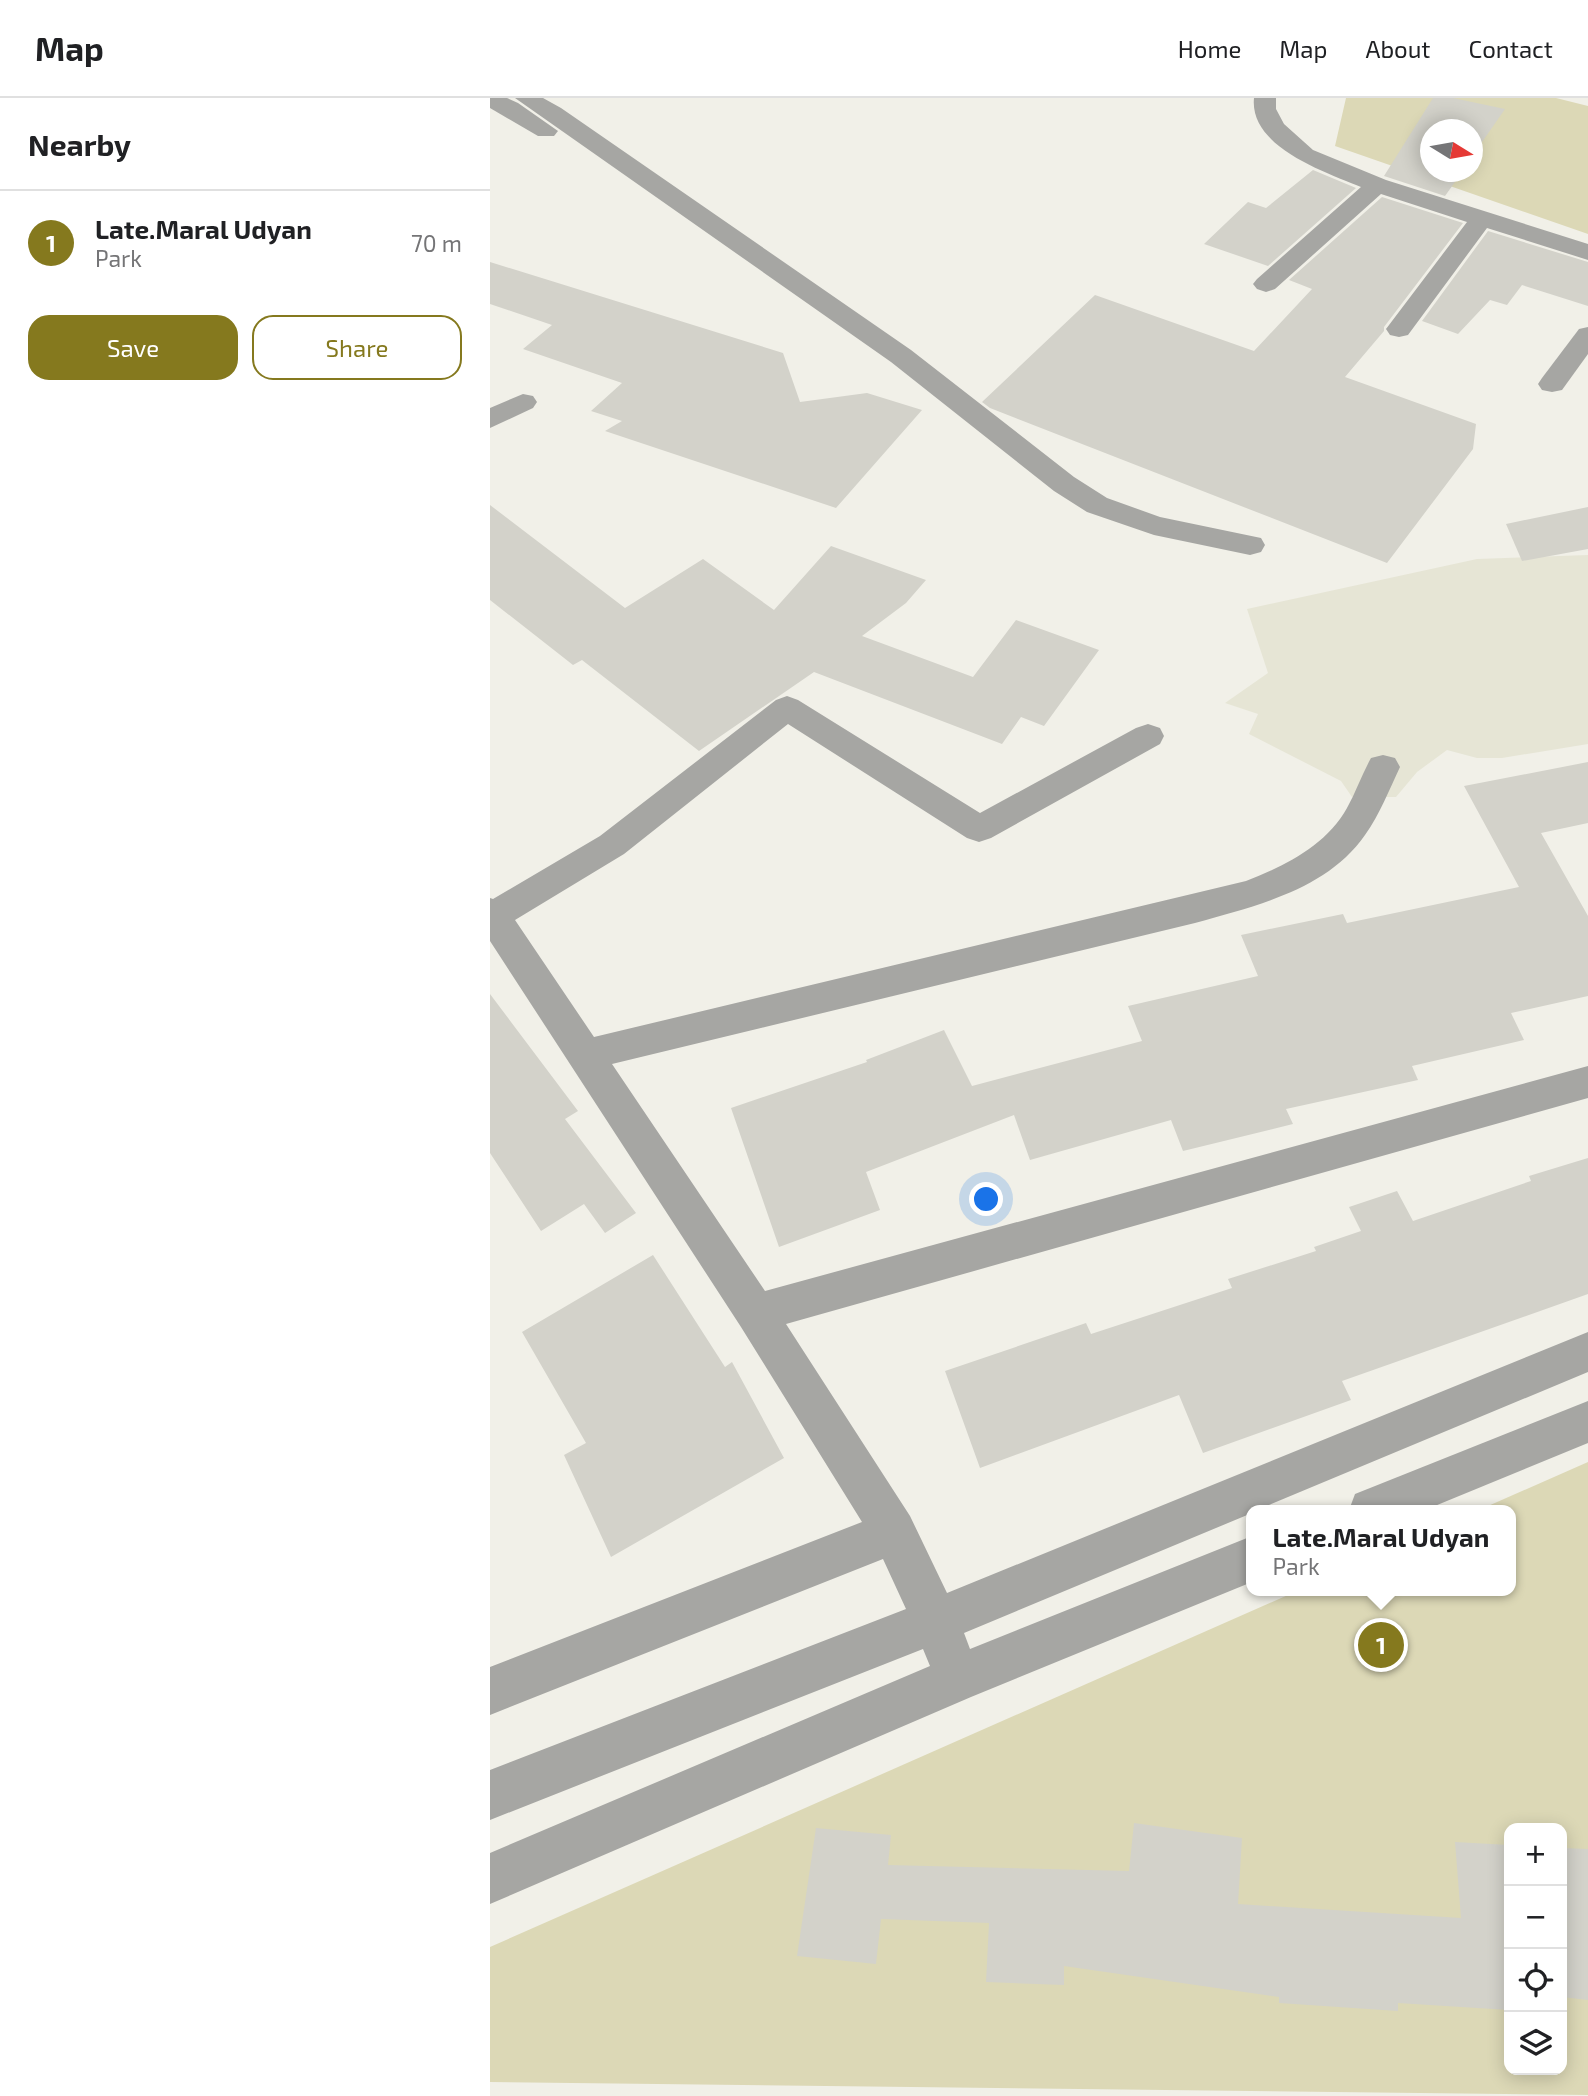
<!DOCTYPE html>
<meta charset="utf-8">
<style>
:root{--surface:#fff;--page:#f2f2f2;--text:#202124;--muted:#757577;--line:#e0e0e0;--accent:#85791e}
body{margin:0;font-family:"Exo 2",sans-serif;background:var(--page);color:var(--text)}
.controls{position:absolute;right:21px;bottom:21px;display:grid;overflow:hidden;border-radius:14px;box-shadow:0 4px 18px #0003}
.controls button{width:63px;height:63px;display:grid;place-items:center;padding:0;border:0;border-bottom:2px solid var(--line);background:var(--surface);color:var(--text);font:35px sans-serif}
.compass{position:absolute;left:930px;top:21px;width:63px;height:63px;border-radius:50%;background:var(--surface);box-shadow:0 4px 18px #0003;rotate:101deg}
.you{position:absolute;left:497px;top:1102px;width:24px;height:24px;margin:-18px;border:5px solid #fff;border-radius:50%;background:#1a73e8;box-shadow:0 0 0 10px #1a73e833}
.badge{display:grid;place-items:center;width:46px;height:46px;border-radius:50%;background:var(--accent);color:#fff;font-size:23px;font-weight:700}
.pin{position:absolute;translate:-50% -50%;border:4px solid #fff;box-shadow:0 2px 7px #0006}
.popup{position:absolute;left:756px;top:1407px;width:270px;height:91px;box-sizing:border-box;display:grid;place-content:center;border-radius:14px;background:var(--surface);filter:drop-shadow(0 2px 5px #0005);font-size:23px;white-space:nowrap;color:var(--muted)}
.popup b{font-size:26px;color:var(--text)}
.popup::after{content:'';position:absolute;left:50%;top:100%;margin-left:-14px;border:14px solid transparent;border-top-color:var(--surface)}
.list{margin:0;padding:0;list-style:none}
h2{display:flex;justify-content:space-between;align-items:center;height:91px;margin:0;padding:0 28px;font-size:30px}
h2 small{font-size:23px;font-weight:400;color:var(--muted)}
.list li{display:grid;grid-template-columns:46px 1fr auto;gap:21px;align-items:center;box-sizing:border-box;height:105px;padding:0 28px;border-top:2px solid var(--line)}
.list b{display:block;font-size:26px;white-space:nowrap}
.list p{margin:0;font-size:23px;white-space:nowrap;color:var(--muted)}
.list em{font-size:23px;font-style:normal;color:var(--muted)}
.actions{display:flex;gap:14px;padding:21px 28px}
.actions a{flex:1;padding:16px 0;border:2px solid var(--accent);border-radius:21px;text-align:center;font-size:24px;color:var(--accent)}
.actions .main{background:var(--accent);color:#fff}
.icon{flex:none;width:38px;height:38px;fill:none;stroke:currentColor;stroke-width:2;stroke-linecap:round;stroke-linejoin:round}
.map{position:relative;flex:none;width:1098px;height:1998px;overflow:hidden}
header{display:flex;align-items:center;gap:42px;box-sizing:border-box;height:98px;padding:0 35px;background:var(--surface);border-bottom:2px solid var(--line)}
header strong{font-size:33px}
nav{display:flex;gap:38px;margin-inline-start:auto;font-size:24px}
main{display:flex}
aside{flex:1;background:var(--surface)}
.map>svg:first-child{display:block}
</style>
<header>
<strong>Map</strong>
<nav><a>Home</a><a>Map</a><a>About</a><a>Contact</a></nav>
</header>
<main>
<aside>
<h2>Nearby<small></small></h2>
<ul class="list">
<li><span class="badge">1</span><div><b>Late.Maral Udyan</b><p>Park</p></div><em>70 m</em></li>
</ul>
<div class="actions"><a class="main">Save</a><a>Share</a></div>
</aside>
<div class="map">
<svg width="1098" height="1998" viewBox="0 0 1098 1998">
<rect width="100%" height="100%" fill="#f1f0e8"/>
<path fill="#e6e5d5" d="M1098 457V646L1012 660H987L957 652 927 674 906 699H862L851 683 759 636 768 616 735 605 778 575 757 511 987 461Z"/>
<g fill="#dcd8b6" fill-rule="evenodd">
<path d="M856 0H1066L1098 8V136L845 48ZM940 32H982V74H940Z"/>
<path d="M1098 1364V1997L0 1984V1849L807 1493H1020V1412H989ZM1019 1730H1072V1972H1019Z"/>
</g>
<g fill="#d3d2ca">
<path d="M943 0H963L1015 11 983 57V32H941V74H972L955 98 894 78Z"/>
<path d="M823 72 866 90 778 168 714 146 758 104 776 110Z"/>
<path d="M892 99 973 125 894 229V233L855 279 986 326 983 351 897 465 500 310 492 304 605 197 764 253 822 191 799 182Z"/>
<path d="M998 133 1098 164V208L1032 187 1017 207 1000 202 968 236 932 223Z"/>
<path d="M0 164 293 255 310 304 377 295 432 312 346 410 115 333 132 323 101 313 132 285 33 251 62 227 0 206Z"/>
<path d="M0 407 135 510 213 461 284 512 341 448 436 482 416 505 372 538 483 579 526 522 609 552 554 628 531 619 512 646 324 574 209 653 92 562 83 567 0 502Z"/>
<path d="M1098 409V451L1032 463 1016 426Z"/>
<path d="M1098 664V725L1051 735 1098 818V898L1021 915 1034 942 922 968 928 982 796 1011 803 1026 693 1053 681 1022 540 1062 524 1017 376 1074 390 1112 289 1149 241 1010 377 964 376 962 454 932 482 988 652 943 638 908 768 878 751 837 853 816 857 825 1029 789 974 688Z"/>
<path d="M0 896 88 1013 75 1021 146 1115 115 1135 94 1106 51 1133 0 1055Z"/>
<path d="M1098 1060V1196L852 1283 861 1302 713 1355 689 1297 490 1370 455 1273 596 1225 601 1236 742 1190 738 1181 826 1153 824 1149 871 1133 859 1109 907 1093 923 1123 1041 1083 1039 1078Z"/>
<path d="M163 1157 235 1269 242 1264 294 1360 121 1459 74 1357 96 1345 32 1234Z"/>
<path d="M644 1725 752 1740 748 1806 971 1820 965 1744 1019 1747V1912L908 1905V1913L789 1905V1899L574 1868V1887L496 1884 499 1825 391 1821 386 1866 307 1858 326 1730 401 1737 398 1767 639 1773Z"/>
<path d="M1072 1750 1098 1751V1902L1072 1899Z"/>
</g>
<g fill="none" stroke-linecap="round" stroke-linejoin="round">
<g fill="#a6a6a3" fill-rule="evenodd">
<path d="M0 0H17L28 5 68 33 64 38H48L0 10Z"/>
<path d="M25 0H53L71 10 421 252 584 379 617 400 670 419 771 440 775 447 771 454 760 457 664 437 597 414 564 393 401 264Z"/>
<path d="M764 0H786V11L794 26 823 52 896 82 1098 146V162L997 130 918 237 909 239 900 237 896 231 977 124 891 96 785 191 776 194 767 191 763 186 767 181 871 89C835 74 759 49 764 0Z"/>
<path d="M1098 229V256L1072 292 1062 294 1052 292 1048 286 1052 280 1089 231Z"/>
<path d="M33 296 43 298 47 304 43 310 0 330V310Z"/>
<path d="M297 598 308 602 490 715 646 630 658 626 670 630 674 638 670 646 501 740 489 744 477 740 298 626 134 756 25 822 104 939 756 783C794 768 836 748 857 710 866 694 872 676 881 660L893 657 905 660 910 669C899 692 890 716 875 737 837 792 765 808 705 825L122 966 275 1193 1098 968V1000L296 1226 420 1418 457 1495 1098 1234V1274L767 1412H762V1415L474 1535 480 1551 762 1438V1484L481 1599 0 1806V1755L440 1568 433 1551 0 1722V1672L416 1511 393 1461 0 1617V1569L372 1424 251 1229 0 843V800L3 801 110 738 286 602Z"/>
<path d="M1098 1303V1345L935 1412H859L865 1396Z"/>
</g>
</g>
</svg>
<div class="controls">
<button>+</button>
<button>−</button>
<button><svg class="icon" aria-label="locate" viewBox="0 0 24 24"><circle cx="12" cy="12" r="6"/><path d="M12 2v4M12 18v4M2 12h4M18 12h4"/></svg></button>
<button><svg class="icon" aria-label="layers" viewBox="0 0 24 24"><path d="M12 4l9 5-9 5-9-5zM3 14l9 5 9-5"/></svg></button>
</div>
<svg class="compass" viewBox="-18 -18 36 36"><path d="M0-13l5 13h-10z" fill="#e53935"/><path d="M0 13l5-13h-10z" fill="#757577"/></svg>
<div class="you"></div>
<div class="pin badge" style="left:891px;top:1547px">1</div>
<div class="popup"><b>Late.Maral Udyan</b>Park</div>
</div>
</main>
